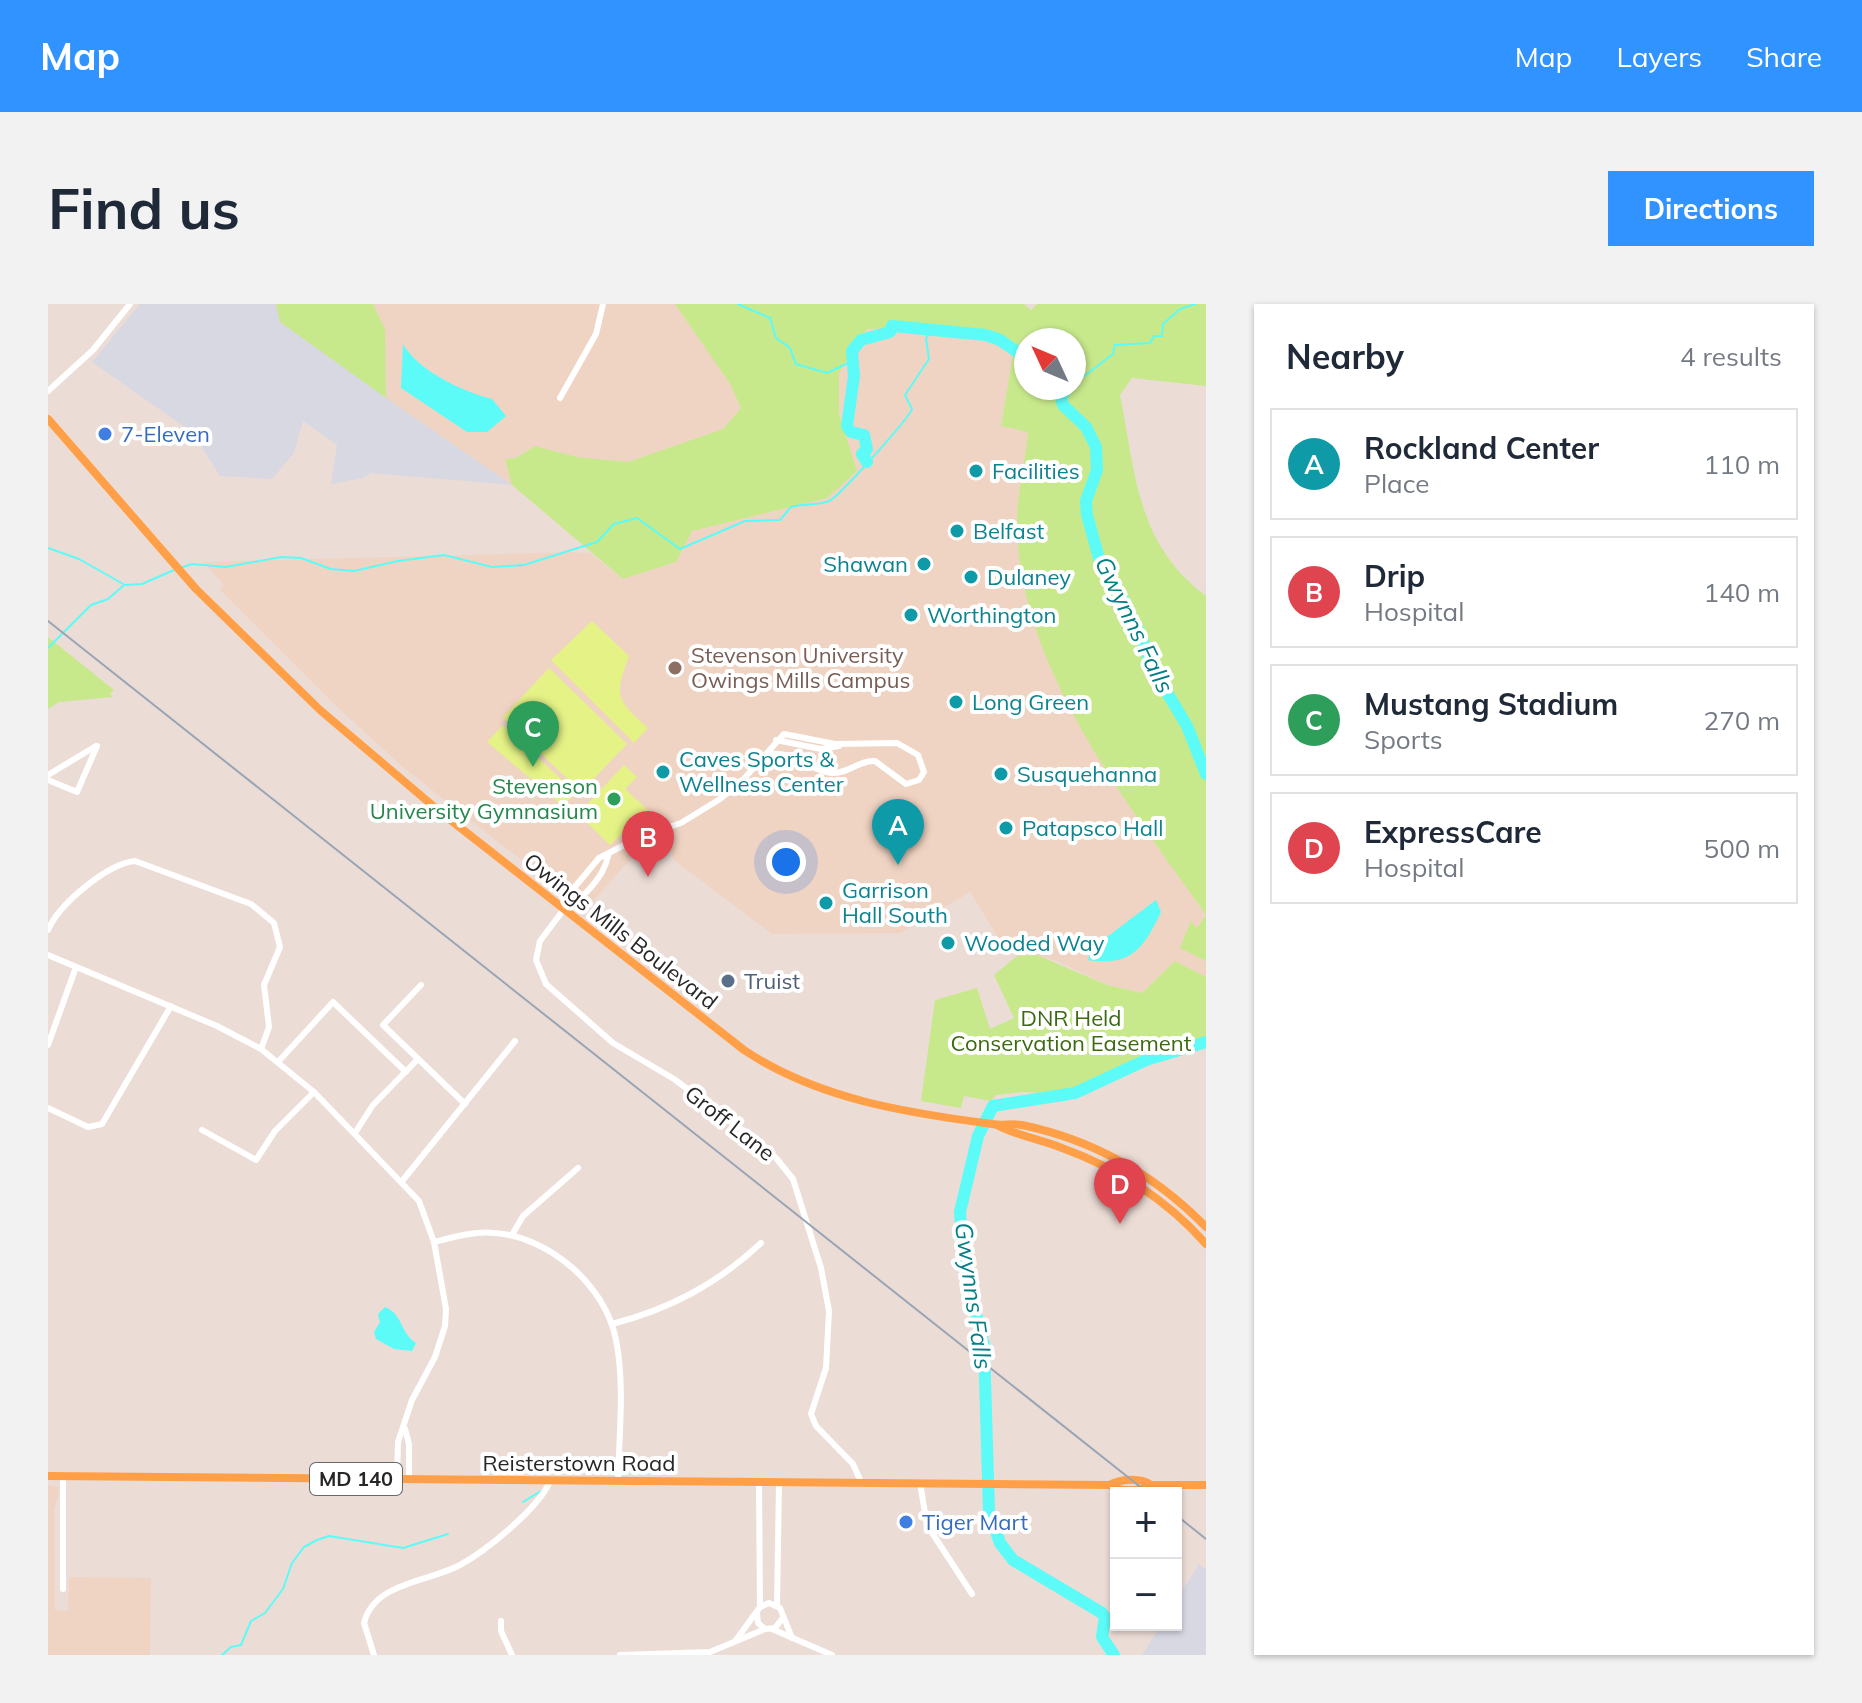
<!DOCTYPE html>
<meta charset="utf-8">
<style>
:root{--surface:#fff;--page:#f2f2f3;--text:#1f2937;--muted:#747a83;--line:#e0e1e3;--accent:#3093ff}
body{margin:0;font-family:Mulish,sans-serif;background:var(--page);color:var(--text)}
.controls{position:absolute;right:24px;bottom:24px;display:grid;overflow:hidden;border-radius:0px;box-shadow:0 2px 6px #0004}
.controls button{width:72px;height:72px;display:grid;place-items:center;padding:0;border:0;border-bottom:2px solid var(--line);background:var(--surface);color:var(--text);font:40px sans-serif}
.compass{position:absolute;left:966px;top:24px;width:72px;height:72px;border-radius:50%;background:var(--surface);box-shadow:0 2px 6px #0004;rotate:314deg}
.you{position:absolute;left:738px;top:558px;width:28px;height:28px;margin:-20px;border:6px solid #fff;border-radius:50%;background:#1a73e8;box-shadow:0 0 0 12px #1a73e833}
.badge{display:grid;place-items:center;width:52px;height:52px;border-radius:50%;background:var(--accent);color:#fff;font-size:26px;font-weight:700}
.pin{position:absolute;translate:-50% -66px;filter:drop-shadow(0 2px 4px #0008)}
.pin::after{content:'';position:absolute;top:42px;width:28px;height:24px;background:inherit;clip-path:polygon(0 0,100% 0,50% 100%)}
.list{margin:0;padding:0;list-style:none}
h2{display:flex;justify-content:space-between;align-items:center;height:104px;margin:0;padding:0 32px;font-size:34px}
h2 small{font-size:26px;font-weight:400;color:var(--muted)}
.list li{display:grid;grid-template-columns:52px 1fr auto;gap:24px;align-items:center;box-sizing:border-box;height:112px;margin:0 16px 16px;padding:0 16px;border:2px solid var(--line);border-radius:0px}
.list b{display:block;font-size:30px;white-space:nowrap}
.list p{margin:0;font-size:26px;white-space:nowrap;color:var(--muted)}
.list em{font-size:26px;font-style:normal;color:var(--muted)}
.map{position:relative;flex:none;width:1158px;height:1351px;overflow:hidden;border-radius:0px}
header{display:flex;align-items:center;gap:48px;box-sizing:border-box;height:112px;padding:0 40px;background:var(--accent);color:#fff}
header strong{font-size:38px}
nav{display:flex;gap:44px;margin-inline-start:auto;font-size:28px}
.intro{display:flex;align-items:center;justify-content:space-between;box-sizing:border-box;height:192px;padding:0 48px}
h1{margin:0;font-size:56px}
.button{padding:20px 36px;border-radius:0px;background:var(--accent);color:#fff;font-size:28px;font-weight:700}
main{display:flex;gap:48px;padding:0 48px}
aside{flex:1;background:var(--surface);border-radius:0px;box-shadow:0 2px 6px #0004}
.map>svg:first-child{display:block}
</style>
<header>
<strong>Map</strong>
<nav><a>Map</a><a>Layers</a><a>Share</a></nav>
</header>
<div class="intro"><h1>Find us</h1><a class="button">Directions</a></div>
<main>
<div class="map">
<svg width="1158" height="1351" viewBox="0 0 1158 1351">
<rect width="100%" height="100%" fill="#ecdcd6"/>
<g fill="#d8d8e3">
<path d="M92 0H228L232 18 464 181 323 169 315 174 283 180 289 141 255 117 246 149 224 175 172 172 144 128 44 58Z"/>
<path d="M1151 1260 1158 1266V1351H1094L1113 1321H1128V1297Z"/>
</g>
<g fill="#f0d4c3">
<path d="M325 0H627L682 80 693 104 675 125 580 158 529 153 487 142 468 154 457 155 464 181 338 94 337 25Z"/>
<path d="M908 23 966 44 953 122 980 128 969 224 978 286 1026 408 1068 482 1158 611 1149 625 1143 618 1133 644 1158 657V673L1127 657 1094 689 1059 681 1011 658 989 651 969 652 958 646 922 588 853 629 724 630 626 556 621 541 590 547 537 606 356 464 288 402 172 286 176 281 155 258 523 248 542 249 575 275 628 258 644 227 779 194 809 167 791 110V69L819 25Z"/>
<path d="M0 1181 11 1183V1187L6 1206 7 1306 20 1307 21 1273 103 1274 102 1351H0Z"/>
</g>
<g fill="#c7e98c" fill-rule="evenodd">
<path d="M228 0H325L337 25 338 94 232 18Z"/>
<path d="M627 0H976L983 6 989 0H1158V82L1084 74 1072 91C1088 171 1088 239 1158 292V657L1132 644 1143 617 1149 624 1158 611C1080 500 973 366 969 225 968 194 977 160 980 128L953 122 966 44 908 23 819 25 791 69V110L809 167 779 194 644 227 628 258 575 275 464 181 457 155 468 154 487 142 529 153 580 158 675 125 693 104 682 80ZM978 36H1026V84H978Z"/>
<path d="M0 333 66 386 62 390 65 393 11 398 0 405Z"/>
<path d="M989 651 1059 681 1094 689 1127 657 1158 673V738L1122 745 1053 777 1030 791 975 788 948 791 943 797 916 792 913 804 873 797 887 696 929 684 942 725 966 714 946 671 969 652Z"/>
</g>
<g fill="#e4f286">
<path d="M544 317 581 352C566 392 568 395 600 424L586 439 503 356Z"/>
<path d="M501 364 579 440 533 488 455 413Z"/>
<path d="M455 421 528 489 515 502 439 438Z"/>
<path d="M576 461 589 473 577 485 600 506 562 541 530 510Z"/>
</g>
<g fill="#5cfbf7">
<path d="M355 40C370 67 416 88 444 95L458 112 439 128H419L353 84Z"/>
<path d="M1108 596 1113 608C1096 644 1083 663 1040 656L1043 645Z"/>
<path d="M337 1003C355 1010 352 1029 368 1039L364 1047 346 1045 328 1035 326 1028 332 1018 330 1010Z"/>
</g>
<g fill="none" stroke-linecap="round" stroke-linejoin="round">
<g stroke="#5cfbf7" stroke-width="2">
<path d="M690 0 722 14 728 34C749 49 738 38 748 60L779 69 800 59 806 63"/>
<path d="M1026 80 1065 50 1067 41 1102 39 1106 32H1114L1115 20 1132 5 1147 0"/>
<path d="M1015 101 1024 84"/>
<path d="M0 244 31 255 77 281 94 280 126 266"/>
<path d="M132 264 144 260 178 263 233 253 253 254 283 265 306 267 350 257 396 251 444 263 476 261 549 238 566 220 589 214 632 245 697 217 732 216 743 203C756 199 769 202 781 197 790 194 861 114 864 105L857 91 881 55 878 35 882 28"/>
<path d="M0 344 43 301 60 295 75 282"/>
<path d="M475 1198 493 1187"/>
<path d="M174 1351 183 1343 193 1341 203 1317 217 1309 235 1285 244 1259 256 1243 269 1236 281 1232 355 1244 400 1230"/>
</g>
<g stroke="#5cfbf7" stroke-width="12">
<path d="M1010 84 1015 101 1038 123 1048 143 1049 166 1038 197 1039 211 1054 265 1070 286 1093 331 1102 360 1139 422 1158 470"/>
<path d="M819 158 814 150 819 145 816 131 803 128 799 122 806 72 804 47 813 36 842 28 844 22 938 31 952 36 978 54"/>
<path d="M1066 1351 1054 1333 1057 1313 1054 1309 965 1256 952 1239 941 1208 936 1041 916 964 912 908 930 832 945 802 1027 789 1098 756 1158 738"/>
</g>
<g stroke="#fff" stroke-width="6">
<path d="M0 87 45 46 82 0"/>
<path d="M512 94 548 30 555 0"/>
<path d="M728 436 773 445 791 442"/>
<path d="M717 451C745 444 758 466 784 469 800 470 811 456 827 457L858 480 871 476 876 468 870 451 849 439 787 440 736 430 693 478 672 495 633 519 592 533 551 554 520 591 516 605 492 637 488 656 498 680 565 739 626 775 696 827 728 854 745 875 773 964 781 1007 778 1064 763 1110 768 1122 805 1160 813 1178"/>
<path d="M0 471 48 442"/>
<path d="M0 476 29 488 49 442"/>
<path d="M516 605C534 596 556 573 560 552"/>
<path d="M0 626C11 600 59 560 87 557L203 600 226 619 232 643 216 681 221 723 213 745"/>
<path d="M0 651 169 722 213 745 266 788 371 897 386 938 398 1005 397 1022 387 1053 364 1096 350 1138 349 1175"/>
<path d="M373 681 335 721 417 800"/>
<path d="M0 741 28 663"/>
<path d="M230 758 285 698 358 768"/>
<path d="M0 804 40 823 54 820 123 702"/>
<path d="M154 826 208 856 227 827 266 788"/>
<path d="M307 829 325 801 370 755"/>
<path d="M355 876 467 737"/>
<path d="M464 931 475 912 530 864"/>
<path d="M386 938C406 933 426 927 446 929 501 932 558 982 568 1036 577 1081 571 1131 570 1177"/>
<path d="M564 1020C622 1005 669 980 713 939"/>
<path d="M357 1125 361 1140V1175"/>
<path d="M15 1172V1285"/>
<path d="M711 1178 712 1303"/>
<path d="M872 1179 879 1221 924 1290"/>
<path d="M729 1301 731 1178"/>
<path d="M709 1310 710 1319 717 1325 727 1324 734 1315"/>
<path d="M453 1317V1327L464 1351"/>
<path d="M724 1325 784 1351"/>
<path d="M688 1336 712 1303 721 1299 732 1304 744 1334"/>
<path d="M326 1351 316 1319C326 1278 381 1278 412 1261 439 1246 491 1204 502 1177"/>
<path d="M572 1351 662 1348 717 1325"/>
</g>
<g stroke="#ffa048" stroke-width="8">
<path d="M0 115 148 285 272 406 391 507 696 746C769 795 859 809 944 820 955 822 964 819 974 821 1046 836 1107 871 1158 923"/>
<path d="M949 821C969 832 992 835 1014 844 1069 864 1119 896 1158 940"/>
<path d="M0 1172 1061 1181C1072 1175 1093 1173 1103 1181"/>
<path d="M1061 1181C1072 1188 1092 1188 1103 1181H1158"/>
</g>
<g stroke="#99a5b4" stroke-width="2">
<path d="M0 317 1100 1189"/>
<path d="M1128 1211 1158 1235"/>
</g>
</g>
<g fill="#3f7fe0" stroke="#fff" stroke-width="3">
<circle cx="57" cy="130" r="8"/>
<circle cx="858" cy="1218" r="8"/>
</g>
<g fill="#0f9aa8" stroke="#fff" stroke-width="3">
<circle cx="928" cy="167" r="8"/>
<circle cx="909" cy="227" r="8"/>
<circle cx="876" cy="260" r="8"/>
<circle cx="923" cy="273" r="8"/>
<circle cx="863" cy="311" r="8"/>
<circle cx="908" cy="398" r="8"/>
<circle cx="615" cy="468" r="8"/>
<circle cx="953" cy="470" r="8"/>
<circle cx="958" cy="524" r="8"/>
<circle cx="778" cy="599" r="8"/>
<circle cx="900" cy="639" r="8"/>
</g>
<circle fill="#8d6e63" stroke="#fff" stroke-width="3" cx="627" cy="364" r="8"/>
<circle fill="#2e9e5b" stroke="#fff" stroke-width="3" cx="566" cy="495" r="8"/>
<circle fill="#5c6f8a" stroke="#fff" stroke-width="3" cx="680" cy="677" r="8"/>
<g text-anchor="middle" stroke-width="8" stroke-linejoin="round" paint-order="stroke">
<rect fill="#fff" stroke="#686868" stroke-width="2" x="262" y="1159" width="92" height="32" rx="6"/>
<g font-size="20" font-weight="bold" fill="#272727">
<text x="308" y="1182">MD 140</text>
</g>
<g font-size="22" fill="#366cbe" stroke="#fff" text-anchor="start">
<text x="73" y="138">7-Eleven</text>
<text x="874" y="1226">Tiger Mart</text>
</g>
<g font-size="22" fill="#0d838f" stroke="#fff" text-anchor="start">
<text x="944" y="175">Facilities</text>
<text x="925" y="235">Belfast</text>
<text x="860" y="268" text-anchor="end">Shawan</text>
<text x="939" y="281">Dulaney</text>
<text x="879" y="319">Worthington</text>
<text x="924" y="406">Long Green</text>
<text x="631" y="463">Caves Sports &amp;<tspan x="631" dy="25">Wellness Center</tspan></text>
<text x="969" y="478">Susquehanna</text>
<text x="974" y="532">Patapsco Hall</text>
<text x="794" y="594">Garrison<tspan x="794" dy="25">Hall South</tspan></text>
<text x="916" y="647">Wooded Way</text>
</g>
<g font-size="22" fill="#785e54" stroke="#fff" text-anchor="start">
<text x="643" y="359">Stevenson University<tspan x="643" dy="25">Owings Mills Campus</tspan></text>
</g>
<g font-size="22" fill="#27864d" stroke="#fff" text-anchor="end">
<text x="550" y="490">Stevenson<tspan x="550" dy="25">University Gymnasium</tspan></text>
</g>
<g font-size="22" fill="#272727" stroke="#fff">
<text transform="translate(573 627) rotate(38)" y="8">Owings Mills Boulevard</text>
<text transform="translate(682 819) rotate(38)" y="8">Groff Lane</text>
<text x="531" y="1167">Reisterstown Road</text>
</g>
<g font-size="22" fill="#4e5e75" stroke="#fff" text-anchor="start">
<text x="696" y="685">Truist</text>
</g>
<g font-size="22" fill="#3d6a11" stroke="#fff">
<text x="1023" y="722">DNR Held<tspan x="1023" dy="25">Conservation Easement</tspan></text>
</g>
<g font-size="24" font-style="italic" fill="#037e85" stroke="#fff">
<text transform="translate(1086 321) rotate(64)" y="8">Gwynns Falls</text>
<text transform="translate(925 992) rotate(82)" y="8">Gwynns Falls</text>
</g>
</g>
</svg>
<div class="controls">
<button>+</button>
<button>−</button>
</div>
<svg class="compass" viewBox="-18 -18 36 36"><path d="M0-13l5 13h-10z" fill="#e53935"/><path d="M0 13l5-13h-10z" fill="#747a83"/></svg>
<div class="you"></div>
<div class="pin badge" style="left:850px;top:561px;background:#0f9aa8">A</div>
<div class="pin badge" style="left:600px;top:573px;background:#e0444e">B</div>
<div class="pin badge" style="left:485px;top:463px;background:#2e9e5b">C</div>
<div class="pin badge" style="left:1072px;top:920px;background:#e0444e">D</div>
</div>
<aside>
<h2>Nearby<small>4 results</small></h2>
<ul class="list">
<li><span class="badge" style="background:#0f9aa8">A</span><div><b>Rockland Center</b><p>Place</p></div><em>110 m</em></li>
<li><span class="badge" style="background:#e0444e">B</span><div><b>Drip</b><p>Hospital</p></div><em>140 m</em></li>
<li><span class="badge" style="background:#2e9e5b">C</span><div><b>Mustang Stadium</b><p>Sports</p></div><em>270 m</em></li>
<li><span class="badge" style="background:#e0444e">D</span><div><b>ExpressCare</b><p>Hospital</p></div><em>500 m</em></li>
</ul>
</aside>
</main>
